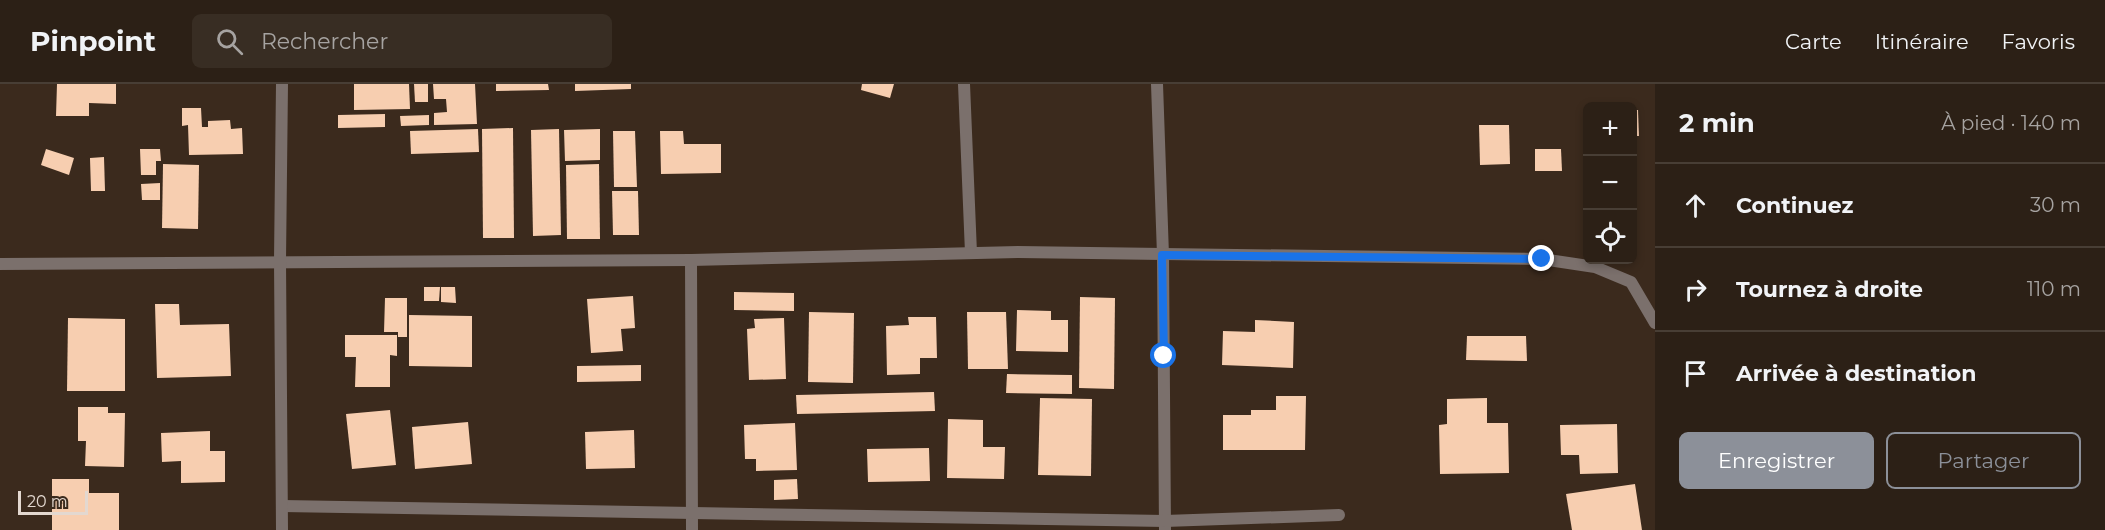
<!DOCTYPE html>
<html lang="fr">
<meta charset="utf-8">
<style>
:root{--surface:#2c2016;--page:#382d23;--text:#f1f3f6;--muted:#a6a3a1;--line:#483e35;--accent:#8c9099}
body{margin:0;font-family:Montserrat,sans-serif;background:var(--page);color:var(--text)}
.controls{position:absolute;right:18px;top:18px;display:grid;overflow:hidden;border-radius:9px;box-shadow:0 3px 9px #0003}
.controls button{width:54px;height:54px;display:grid;place-items:center;padding:0;border:0;border-bottom:2px solid var(--line);background:var(--surface);color:var(--text);font:30px sans-serif}
.scale{position:absolute;left:18px;bottom:15px;width:70px;box-sizing:border-box;padding-left:6px;border:3px solid #e3d8d0;border-top:0;font-size:16px;line-height:21px;white-space:nowrap;color:#e3d8d0;-webkit-text-stroke:4px #3b2a1d;paint-order:stroke}
.stop{position:absolute;width:18px;height:18px;margin:-14px;border:4px solid #1a73e8;border-radius:50%;background:#fff}
.stop.end{background:#1a73e8;border-color:#fff;box-shadow:0 2px 6px #0008}
.list{margin:0;padding:0;list-style:none}
h2{display:flex;justify-content:space-between;align-items:center;height:78px;margin:0;padding:0 24px;font-size:26px}
h2 small{font-size:20px;font-weight:400;color:var(--muted)}
.list li{display:grid;grid-template-columns:39px 1fr auto;gap:18px;align-items:center;box-sizing:border-box;height:84px;padding:0 24px;border-top:2px solid var(--line)}
.list b{display:block;font-size:22px;white-space:nowrap}
.list em{font-size:20px;font-style:normal;color:var(--muted)}
.actions{display:flex;gap:12px;padding:18px 24px}
.actions a{flex:1;padding:14px 0;border:2px solid var(--accent);border-radius:9px;text-align:center;font-size:21px;color:var(--accent)}
.actions .main{background:var(--accent);color:#fff}
.icon{flex:none;width:33px;height:33px;fill:none;stroke:currentColor;stroke-width:2;stroke-linecap:round;stroke-linejoin:round}
.map{position:relative;flex:none;width:1655px;height:446px;overflow:hidden}
header{display:flex;align-items:center;gap:36px;box-sizing:border-box;height:84px;padding:0 30px;background:var(--surface);border-bottom:2px solid var(--line)}
header strong{font-size:28px}
nav{display:flex;gap:33px;margin-inline-start:auto;font-size:21px}
.search{width:420px;height:54px;background:var(--page);display:flex;align-items:center;gap:15px;box-sizing:border-box;padding:0 21px;border-radius:9px;color:var(--muted);font-size:22px}
main{display:flex}
aside{flex:1;background:var(--surface)}
.map>svg:first-child{display:block}
</style>
<header>
<strong>Pinpoint</strong>
<div class="search"><svg class="icon" aria-label="search" viewBox="0 0 24 24"><circle cx="10" cy="10" r="6"/><path d="M15 15l6 6"/></svg>Rechercher</div>
<nav><a>Carte</a><a>Itinéraire</a><a>Favoris</a></nav>
</header>
<main>
<div class="map">
<svg width="1655" height="446" viewBox="0 0 1655 446">
<rect width="100%" height="100%" fill="#3b2a1d"/>
<g fill="#f7ceb0">
<path d="M57 0H116V20L89 19V32H56Z"/>
<path d="M354 0H409L410 25 354 26Z"/>
<path d="M414 0H428V18H415Z"/>
<path d="M433 0H475L477 40 434 41V29L447 28 446 15H434Z"/>
<path d="M496 0H548L549 6 496 7Z"/>
<path d="M575 0H631V5L575 7Z"/>
<path d="M862 0H894L890 14 861 6Z"/>
<path d="M182 24H201L202 43H208V37L230 36 231 45 242 44 243 70 189 71 188 41 182 42Z"/>
<path d="M1632 26H1638L1639 52H1632Z"/>
<path d="M385 30V43L338 44V31Z"/>
<path d="M429 31V41L401 42 400 32Z"/>
<path d="M1479 41H1509L1510 80 1480 81Z"/>
<path d="M513 44 514 154H483L482 45Z"/>
<path d="M478 45 479 68 411 70 410 47Z"/>
<path d="M559 45 561 151 533 152 531 46Z"/>
<path d="M600 45V76L565 77 564 46Z"/>
<path d="M613 47H635L637 103H614Z"/>
<path d="M660 47H683L684 60H721V89L661 90Z"/>
<path d="M46 65 74 74 69 91 41 81Z"/>
<path d="M140 65H160L161 77H156V91H141Z"/>
<path d="M1535 65H1561L1562 87H1535Z"/>
<path d="M104 73 105 107H91L90 74Z"/>
<path d="M163 80 199 81 198 145 162 144Z"/>
<path d="M599 80 600 155H567L566 81Z"/>
<path d="M160 99V116H142L141 100Z"/>
<path d="M612 107H638L639 151H613Z"/>
<path d="M424 203H440L439 217H424Z"/>
<path d="M441 203H455L456 219 441 218Z"/>
<path d="M734 208 794 209V227L734 226Z"/>
<path d="M633 212 635 244 621 245 623 267 591 269 587 215Z"/>
<path d="M1080 213 1115 214 1114 305 1079 304Z"/>
<path d="M385 214H407V253H398V248H384Z"/>
<path d="M155 220H179L180 241 229 240 231 292 157 294Z"/>
<path d="M1017 226 1051 227V236H1068V268L1016 267Z"/>
<path d="M809 228 854 229 853 299 808 298Z"/>
<path d="M967 228H1006L1008 285H968Z"/>
<path d="M409 231 472 232V283L409 282Z"/>
<path d="M908 233H936L937 274H920V290L887 291 886 242 909 241Z"/>
<path d="M68 234 125 235V307H67Z"/>
<path d="M784 234 786 295 749 296 747 245 755 244 754 235Z"/>
<path d="M1255 236 1294 238 1293 284 1222 281 1223 247 1255 248Z"/>
<path d="M345 251H397V272L390 271V303H355L356 273H345Z"/>
<path d="M1467 252H1526L1527 277 1466 276Z"/>
<path d="M641 281V297L577 298V282Z"/>
<path d="M1007 290 1072 291V310L1006 309Z"/>
<path d="M934 308 935 327 797 330 796 311Z"/>
<path d="M1276 312H1306L1305 366H1223V331H1251V326H1276Z"/>
<path d="M1040 314 1092 315 1091 392 1038 391Z"/>
<path d="M1487 314V339H1508L1509 389 1440 390 1439 341 1447 340V315Z"/>
<path d="M78 323H108V329H125L124 383 85 382 86 357H78Z"/>
<path d="M390 326 396 381 352 385 346 330Z"/>
<path d="M948 335 983 336V363H1005L1004 395 947 394Z"/>
<path d="M468 338 472 380 415 385 412 343Z"/>
<path d="M795 339 797 386 756 387V375H745L744 341Z"/>
<path d="M1617 340 1618 389 1580 390 1579 371H1561L1560 341Z"/>
<path d="M634 346 635 384 586 385 585 348Z"/>
<path d="M210 347V367H225V398L181 399V377L162 378 161 349Z"/>
<path d="M929 364 930 397 868 398 867 365Z"/>
<path d="M52 395H89V409H119V446H52Z"/>
<path d="M797 395 798 415 774 416V396Z"/>
<path d="M1635 400 1642 446H1572L1566 410Z"/>
</g>
<g fill="none" stroke-linecap="round" stroke-linejoin="round">
<g stroke="#7b706c" stroke-width="12">
<path d="M964 0 971 169"/>
<path d="M1157 0 1163 171 1165 446"/>
<path d="M691 176 692 446"/>
<path d="M0 180 691 176 1018 168 1542 175 1595 183 1631 198 1655 239"/>
<path d="M282 422 1165 437 1339 431"/>
<path d="M282 446 280 177 282 0"/>
</g>
</g>
<g fill="none" stroke-linecap="round" stroke-linejoin="round">
<path stroke="#1a73e8" stroke-width="8" d="M1164 272 1162 171 1542 175"/>
</g>
</svg>
<div class="controls">
<button>+</button>
<button>−</button>
<button><svg class="icon" aria-label="locate" viewBox="0 0 24 24"><circle cx="12" cy="12" r="6"/><path d="M12 2v4M12 18v4M2 12h4M18 12h4"/></svg></button>
</div>
<div class="scale">20 m</div>
<div class="stop" style="left:1164px;top:272px"></div>
<div class="stop end" style="left:1542px;top:175px"></div>
</div>
<aside>
<h2>2 min<small>À pied · 140 m</small></h2>
<ul class="list">
<li><svg class="icon" aria-label="ahead" viewBox="0 0 24 24"><path d="M12 20V5M6 11l6-6 6 6"/></svg><div><b>Continuez</b></div><em>30 m</em></li>
<li><svg class="icon" aria-label="right" viewBox="0 0 24 24"><path d="M7 20v-9h11M14 6l5 5-5 5"/></svg><div><b>Tournez à droite</b></div><em>110 m</em></li>
<li><svg class="icon" aria-label="arrive" viewBox="0 0 24 24"><path d="M6 21V4h12l-3 4 3 4H6"/></svg><div><b>Arrivée à destination</b></div></li>
</ul>
<div class="actions"><a class="main">Enregistrer</a><a>Partager</a></div>
</aside>
</main>
